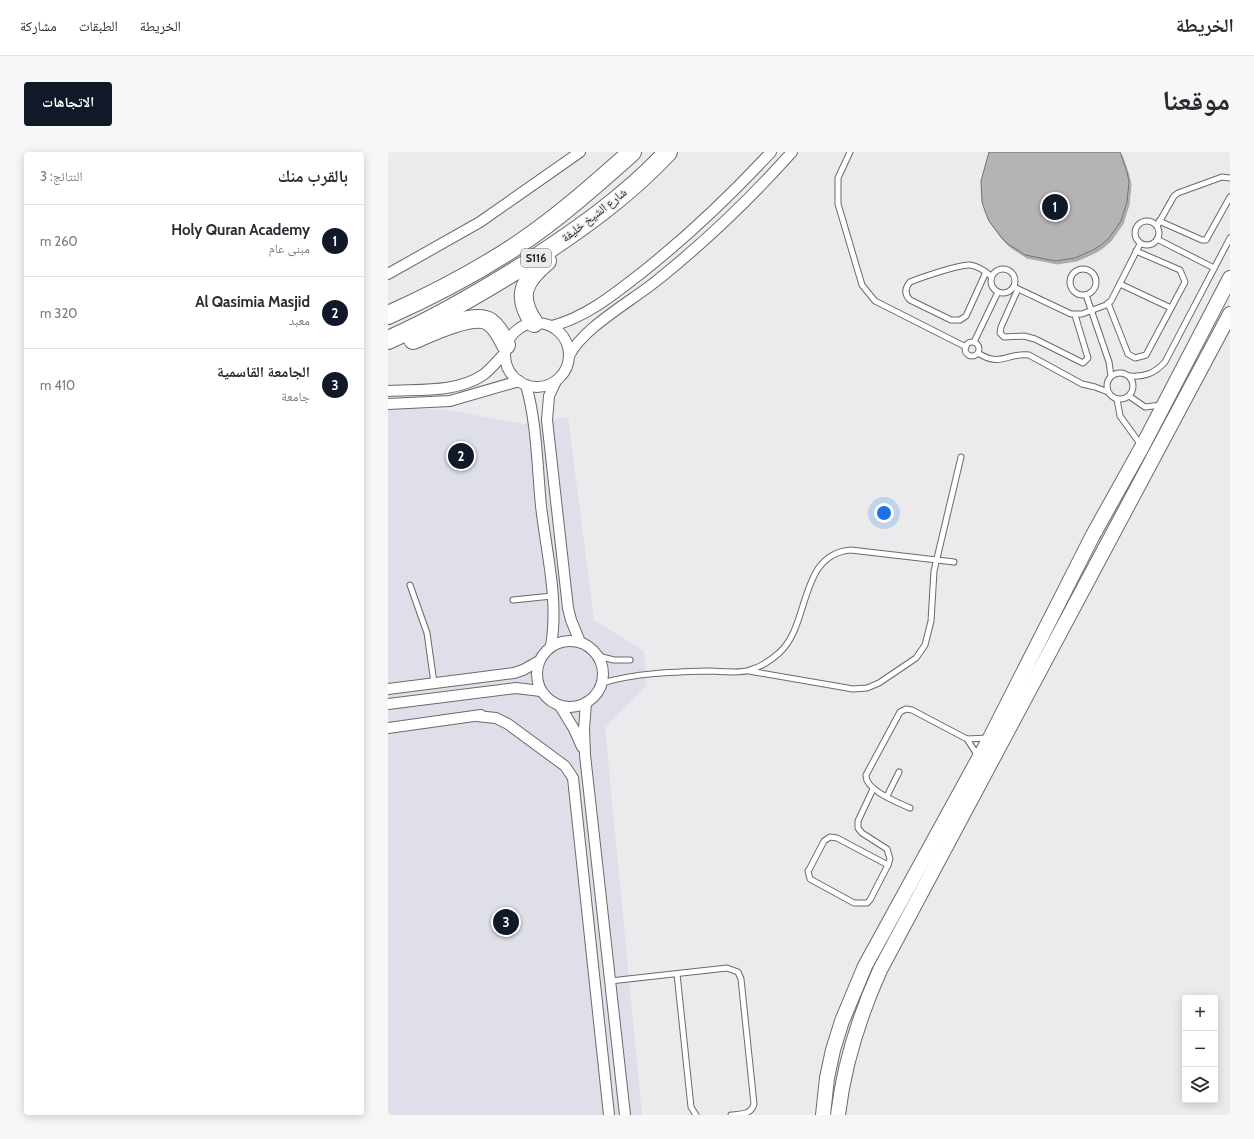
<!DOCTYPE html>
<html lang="ar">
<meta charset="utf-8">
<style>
:root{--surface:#fff;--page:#f7f7f7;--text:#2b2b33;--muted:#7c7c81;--line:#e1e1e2;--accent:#111827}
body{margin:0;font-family:Cabin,"Noto Naskh Arabic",sans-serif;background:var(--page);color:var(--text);direction:rtl}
.controls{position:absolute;right:12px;bottom:12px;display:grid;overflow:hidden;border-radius:4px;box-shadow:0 2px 10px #0003}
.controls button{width:36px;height:36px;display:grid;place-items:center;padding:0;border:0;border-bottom:1px solid var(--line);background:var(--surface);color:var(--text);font:20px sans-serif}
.you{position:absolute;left:496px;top:361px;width:14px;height:14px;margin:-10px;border:3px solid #fff;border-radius:50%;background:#1a73e8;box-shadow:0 0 0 6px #1a73e833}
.badge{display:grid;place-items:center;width:26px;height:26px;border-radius:50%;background:var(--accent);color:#fff;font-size:13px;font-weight:700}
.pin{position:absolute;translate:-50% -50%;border:2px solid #fff;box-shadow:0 1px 4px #0006}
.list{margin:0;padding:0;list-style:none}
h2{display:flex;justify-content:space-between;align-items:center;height:52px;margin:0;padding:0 16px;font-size:17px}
h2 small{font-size:13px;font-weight:400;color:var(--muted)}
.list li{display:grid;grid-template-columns:26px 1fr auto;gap:12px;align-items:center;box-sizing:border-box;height:72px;padding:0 16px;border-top:1px solid var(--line)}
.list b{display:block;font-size:15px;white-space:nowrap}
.list p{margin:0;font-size:13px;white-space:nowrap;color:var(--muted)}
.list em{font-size:13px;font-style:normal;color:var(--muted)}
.icon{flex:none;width:22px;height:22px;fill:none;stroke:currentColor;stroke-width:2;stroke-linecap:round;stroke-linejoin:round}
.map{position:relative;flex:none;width:842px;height:963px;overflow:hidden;direction:ltr;border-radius:4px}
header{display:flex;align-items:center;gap:24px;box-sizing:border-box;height:56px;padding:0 20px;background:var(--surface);border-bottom:1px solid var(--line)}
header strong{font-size:19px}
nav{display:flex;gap:22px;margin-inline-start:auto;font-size:14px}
.intro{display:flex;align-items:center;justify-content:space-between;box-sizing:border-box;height:96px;padding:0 24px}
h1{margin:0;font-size:28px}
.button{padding:10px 18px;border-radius:4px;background:var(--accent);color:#fff;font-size:14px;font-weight:700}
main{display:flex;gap:24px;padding:0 24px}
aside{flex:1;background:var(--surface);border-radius:4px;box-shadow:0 2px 10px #0003}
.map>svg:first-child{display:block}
</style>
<header>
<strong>الخريطة</strong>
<nav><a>الخريطة</a><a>الطبقات</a><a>مشاركة</a></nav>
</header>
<div class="intro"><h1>موقعنا</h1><a class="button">الاتجاهات</a></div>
<main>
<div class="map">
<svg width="842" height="963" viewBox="0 0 842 963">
<defs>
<filter id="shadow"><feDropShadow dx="2" dy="3" stdDeviation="0" flood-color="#0004"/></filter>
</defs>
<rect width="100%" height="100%" fill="#ebebed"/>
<path fill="#dedfe9" d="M8 256 59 258 136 272 146 269 180 265 206 468 256 499 259 533 217 576 254 963H0V258Z"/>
<path fill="#b5b3b5" stroke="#716f71" filter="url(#shadow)" d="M601 0H732L739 20 741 30 739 50 733 69 721 86 713 93 705 98 687 106 667 109 637 103 620 92 613 85 601 69 597 59 594 50 593 29Z"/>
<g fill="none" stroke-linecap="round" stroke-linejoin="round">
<g stroke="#6a6a6c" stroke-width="7">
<g id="lane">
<path d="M462 0 450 26V52L474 133 487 149 578 195"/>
<circle cx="759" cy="81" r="12"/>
<path d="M771 69 814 88H818L842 45"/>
<path d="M769 74 786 44 790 41 834 25 842 26"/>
<path d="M769 87 826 116"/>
<circle cx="615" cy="129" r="12"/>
<circle cx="695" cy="130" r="13"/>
<path d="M598 120 578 164 572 168H563L522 148C516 142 517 136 522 130 532 126 572 112 582 113 590 114 597 119 603 124"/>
<path d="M732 132 783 156"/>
<path d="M626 135 683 162H694L718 153 723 149 752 92"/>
<path d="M630 137 613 175 612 181 616 185 636 184 647 187 695 211 700 206 687 163"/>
<path d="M698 143 721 210 723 224"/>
<path d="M720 151 740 202 747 206 758 203 797 130 792 118 748 99"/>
<circle cx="584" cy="197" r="7"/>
<path d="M586 190 610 140"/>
<path d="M590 201C613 216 620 200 641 203L694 232 707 235 720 240"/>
<circle cx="732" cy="234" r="13"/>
<path d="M742 224C757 225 767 221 777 210L842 86"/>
<path d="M741 244 757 255 773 253"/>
<path d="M729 247 732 264 753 293"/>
<path d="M22 433 39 481 46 531"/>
<path d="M125 448 164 444"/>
<path d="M210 504 226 508H242"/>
<path d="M361 519 465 537 479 536 491 531 528 506 537 493 543 469 546 419 573 305"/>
<path d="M214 531C248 521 284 520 320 519 331 519 352 522 362 518 373 515 383 508 391 501 423 473 410 402 463 398L566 410"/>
<path d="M579 587 600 586"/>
<path d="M485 637 470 669V676L474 681 499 697 502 707 500 713"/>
<path d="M499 644 511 620"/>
<path d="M522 656C509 650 477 638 478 623L512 560 518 557 524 558 579 587 590 604"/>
<path d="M442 685 449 686 500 713 482 748 479 751H466L422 727 420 719 422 716 436 689Z"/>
<path d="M289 822 303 955 308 963"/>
<path d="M222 829 339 816 350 820 353 827 366 952C363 963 353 962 343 963"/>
</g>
</g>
<g stroke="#6a6a6c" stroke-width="12">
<g id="street">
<path d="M0 122 92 70 192 0"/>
<circle cx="149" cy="203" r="32"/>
<path d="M164 174C198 165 225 143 252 122 299 85 342 44 383 0"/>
<path d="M181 204C195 175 246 148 272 126 319 88 364 45 404 0"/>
<path d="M168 229 161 244 159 268 180 456 183 468 192 490"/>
<path d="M138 233C149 272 149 313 153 354 158 399 171 448 163 494"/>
<path d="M0 239C31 237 68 241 95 223 103 217 110 208 117 201"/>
<path d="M0 252 62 249 131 229"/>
<circle cx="182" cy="522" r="33"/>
<path d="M0 537 126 521 135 518 151 509"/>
<path d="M198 551 196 577 197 603 237 963"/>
<path d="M0 552 128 536 153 539"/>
<path d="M172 554 186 577 194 595"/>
<path d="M88 564 108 566 120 572 177 614 185 626 221 963"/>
<path d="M0 576 93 563"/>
</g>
</g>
<g stroke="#6a6a6c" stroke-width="16">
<g id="secondary">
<path d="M435 963 439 926 445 898 454 869 477 814 602 586 705 383 754 295 842 126"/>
<path d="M450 963C456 911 471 865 492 818L842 162"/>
</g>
</g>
<g stroke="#6a6a6c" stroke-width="20">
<g id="highway">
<path d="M0 163C45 143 89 120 131 92 171 65 208 32 244 0"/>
<path d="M146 171C127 144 136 128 159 109"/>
<path d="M0 188C50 166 97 138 143 109 192 77 240 43 280 0"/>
<path d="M25 188C42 181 86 159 102 170 110 176 114 185 118 193"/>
</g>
</g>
<use href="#lane" stroke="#fff" stroke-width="5"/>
<use href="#street" stroke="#fff" stroke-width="10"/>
<use href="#secondary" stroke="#fff" stroke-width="14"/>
<use href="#highway" stroke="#fff" stroke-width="18"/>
</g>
<g text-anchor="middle" stroke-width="3" stroke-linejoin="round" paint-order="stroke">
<rect fill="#ebebed" stroke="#5c5c5d" stroke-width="1" x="133" y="97" width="30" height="18" rx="3"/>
<g font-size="11" font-weight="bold" fill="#1e1f1f">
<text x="148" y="110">S116</text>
</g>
<g font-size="12" fill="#1e1f1f" stroke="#ebebed">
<text transform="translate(206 63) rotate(-38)" y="4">شارع الشيخ خليفة</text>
</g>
</g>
</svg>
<div class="controls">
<button>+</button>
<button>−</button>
<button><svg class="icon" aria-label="layers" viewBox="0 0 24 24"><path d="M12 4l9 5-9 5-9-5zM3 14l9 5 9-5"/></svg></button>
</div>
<div class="you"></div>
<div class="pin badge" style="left:667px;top:55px">1</div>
<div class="pin badge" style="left:73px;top:304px">2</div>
<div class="pin badge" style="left:118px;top:770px">3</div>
</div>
<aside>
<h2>بالقرب منك<small>النتائج: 3</small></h2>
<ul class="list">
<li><span class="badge">1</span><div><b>Holy Quran Academy</b><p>مبنى عام</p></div><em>260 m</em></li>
<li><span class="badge">2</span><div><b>Al Qasimia Masjid</b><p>معبد</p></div><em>320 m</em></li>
<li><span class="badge">3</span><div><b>الجامعة القاسمية</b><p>جامعة</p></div><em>410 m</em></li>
</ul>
</aside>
</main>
